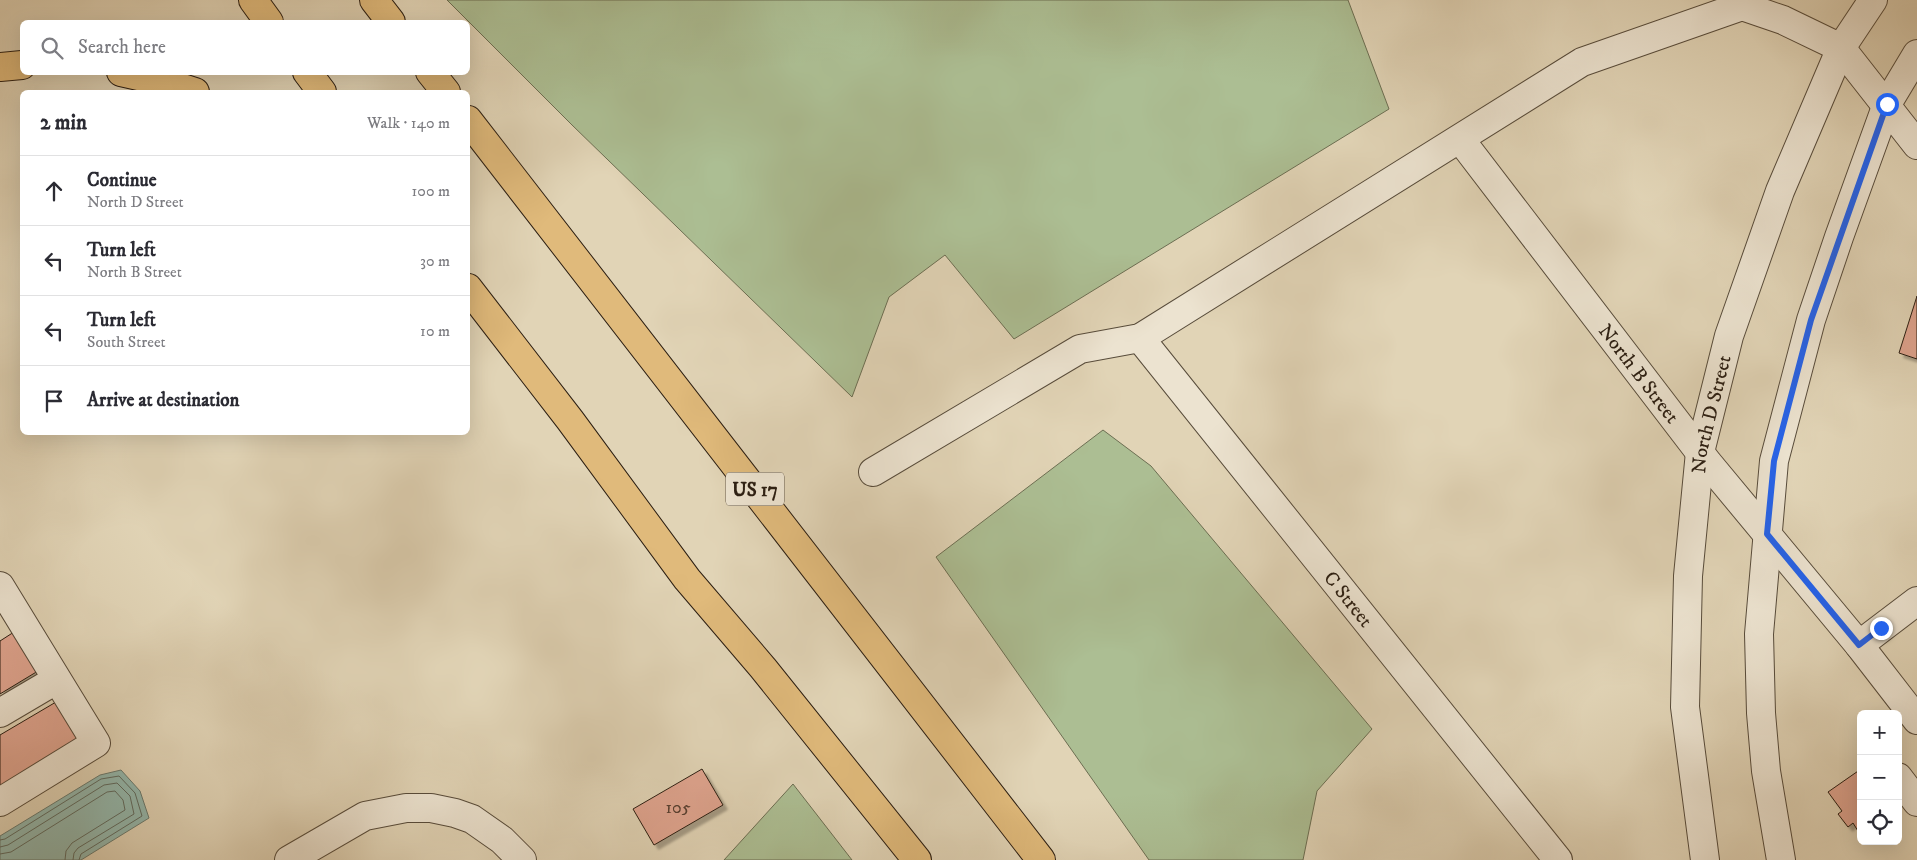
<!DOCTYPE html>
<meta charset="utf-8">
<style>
:root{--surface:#fff;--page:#f2f2f3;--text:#2b2b33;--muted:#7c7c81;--line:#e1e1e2}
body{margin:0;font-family:"IM FELL DW Pica",serif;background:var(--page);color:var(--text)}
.controls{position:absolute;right:15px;bottom:15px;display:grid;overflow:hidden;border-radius:8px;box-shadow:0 5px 20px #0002}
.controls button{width:45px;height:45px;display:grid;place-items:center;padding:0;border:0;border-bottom:1px solid var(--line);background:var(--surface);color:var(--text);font:25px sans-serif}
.stop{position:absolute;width:15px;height:15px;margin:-11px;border:4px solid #2563eb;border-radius:50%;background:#fff}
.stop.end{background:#2563eb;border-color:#fff;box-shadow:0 1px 5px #0008}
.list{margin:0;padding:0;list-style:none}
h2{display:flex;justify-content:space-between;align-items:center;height:65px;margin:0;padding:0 20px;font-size:21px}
h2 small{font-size:16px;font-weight:400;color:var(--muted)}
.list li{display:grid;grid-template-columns:32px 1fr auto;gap:15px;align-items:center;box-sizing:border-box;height:70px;padding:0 20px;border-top:1px solid var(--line)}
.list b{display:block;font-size:19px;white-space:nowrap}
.list p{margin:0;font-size:16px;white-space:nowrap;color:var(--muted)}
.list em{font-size:16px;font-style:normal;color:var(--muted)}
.icon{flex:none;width:28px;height:28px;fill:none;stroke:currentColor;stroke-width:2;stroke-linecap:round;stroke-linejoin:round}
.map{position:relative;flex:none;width:1917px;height:860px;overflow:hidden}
.search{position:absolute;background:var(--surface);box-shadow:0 5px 20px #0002;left:20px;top:20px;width:450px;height:55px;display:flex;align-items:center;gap:12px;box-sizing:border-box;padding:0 18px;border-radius:8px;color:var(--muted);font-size:19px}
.panel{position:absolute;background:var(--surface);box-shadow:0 5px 20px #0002;left:20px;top:90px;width:450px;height:345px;border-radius:8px}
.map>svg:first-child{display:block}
</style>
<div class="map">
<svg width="1917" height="860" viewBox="0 0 1917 860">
<defs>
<filter id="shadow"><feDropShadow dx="4.5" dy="4.5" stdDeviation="1" flood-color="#0004"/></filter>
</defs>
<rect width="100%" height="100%" fill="#e1d4b6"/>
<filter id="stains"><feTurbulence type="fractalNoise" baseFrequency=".004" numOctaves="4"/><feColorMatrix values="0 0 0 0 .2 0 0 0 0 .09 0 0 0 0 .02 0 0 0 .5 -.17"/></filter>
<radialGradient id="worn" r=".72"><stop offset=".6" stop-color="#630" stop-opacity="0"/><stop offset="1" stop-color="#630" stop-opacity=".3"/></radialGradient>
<g fill="#acbe93" stroke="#6c6e52">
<path d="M447 0H1348L1389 109 1014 339 945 255 889 297 852 397 572 125Z"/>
<path d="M1103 430 1151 466 1372 729 1317 791 1303 860H1149L936 557Z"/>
<path d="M793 784 852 860H724Z"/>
</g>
<path fill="#94b8ad" stroke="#6a7a6f" d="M121 770 140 791 149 818 81 860H0V836L100 775Z"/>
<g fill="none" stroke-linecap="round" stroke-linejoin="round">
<g stroke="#606b60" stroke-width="1">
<path d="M0 840 5 839 101 779 119 776 135 793 142 816 81 854 79 860"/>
<path d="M0 847 8 845 104 785 117 783 130 796 134 814 78 848 74 853 73 860"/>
<path d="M0 854 11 852 107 792 115 791 123 800 125 810 72 843 66 851 65 860"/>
</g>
</g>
<g fill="#e0a590" stroke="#2b1e12" filter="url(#shadow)">
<path d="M1917 296V359L1899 353Z"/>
<path d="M14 632 38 671 0 694V641Z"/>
<path d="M56 702 79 741 0 788V735Z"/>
<path d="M702 769 723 805 654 845 633 809Z"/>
<path d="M1861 769V829L1858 831 1853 823 1848 827 1838 814 1842 811 1828 792Z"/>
</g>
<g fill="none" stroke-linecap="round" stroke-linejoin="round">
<g stroke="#584c3b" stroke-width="30">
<g id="minor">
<path id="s1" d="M1460 139 1708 463 1859 645 1917 720"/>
<path id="s2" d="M1140 338 1558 860"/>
<path d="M873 472 1080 349 1140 338 1582 62 1742 6 1783 20 1841 48 1917 145"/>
<path d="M0 586 96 743 0 802"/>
<path d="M1859 645 1917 601"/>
<path d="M0 713 56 680"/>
<path d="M1898 777 1917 802"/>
<path d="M289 860 365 816 406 808H431L455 813 472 819 502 840 522 860"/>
<path id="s3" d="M1705 860 1685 707 1688 576 1700 452 1729 336 1780 191 1841 48 1873 0"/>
<path d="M1781 860 1766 771 1761 713 1759 634 1774 461 1811 320 1839 237 1887 104 1917 54"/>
</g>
</g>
<g stroke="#2b1e12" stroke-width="30">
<g id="highway">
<path d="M253 0 269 22"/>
<path d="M374 0 391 22"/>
<path d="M0 67 22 65"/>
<path d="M121 72 161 81 195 92"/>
<path d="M307 72 322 92"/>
<path d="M430 72 446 92"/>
<path d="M468 120 1041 860"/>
<path d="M468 288 570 420 687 579 763 668 917 860"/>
</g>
</g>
<use href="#minor" stroke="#ece3d0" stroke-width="28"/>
<use href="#highway" stroke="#e0ba7b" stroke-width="28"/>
</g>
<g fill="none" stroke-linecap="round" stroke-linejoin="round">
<path stroke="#2563eb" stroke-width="6" d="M1881 628 1859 645 1767 534 1774 461 1811 320 1887 104"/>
</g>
<g text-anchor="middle" stroke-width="4" stroke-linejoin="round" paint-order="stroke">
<g font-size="18" fill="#584032">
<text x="678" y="813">105</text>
</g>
<rect fill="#ece3d0" stroke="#65594b" stroke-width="1" x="726" y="472.5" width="58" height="33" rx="4"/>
<g font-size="19" font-weight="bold" fill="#2b1e12">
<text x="755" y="496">US 17</text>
</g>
<g font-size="20" fill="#2b1e12" stroke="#ece3d0">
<text dy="7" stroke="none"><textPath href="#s1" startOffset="295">North B Street</textPath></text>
<text dy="7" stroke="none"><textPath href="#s3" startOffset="449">North D Street</textPath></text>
<text dy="7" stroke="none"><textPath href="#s2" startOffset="334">C Street</textPath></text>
</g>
</g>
<rect width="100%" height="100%" filter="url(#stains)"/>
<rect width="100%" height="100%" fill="url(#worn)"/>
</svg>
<div class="controls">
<button>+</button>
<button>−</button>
<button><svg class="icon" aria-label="locate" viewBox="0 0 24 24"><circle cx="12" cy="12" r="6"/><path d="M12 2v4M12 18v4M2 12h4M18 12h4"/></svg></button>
</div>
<div class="stop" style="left:1887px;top:104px"></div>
<div class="stop end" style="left:1881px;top:628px"></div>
<div class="search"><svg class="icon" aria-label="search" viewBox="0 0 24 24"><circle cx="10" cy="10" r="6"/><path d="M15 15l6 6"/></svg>Search here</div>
<section class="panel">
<h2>2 min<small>Walk · 140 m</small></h2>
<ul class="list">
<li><svg class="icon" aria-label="ahead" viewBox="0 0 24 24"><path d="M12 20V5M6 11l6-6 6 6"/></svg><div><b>Continue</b><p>North D Street</p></div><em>100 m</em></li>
<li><svg class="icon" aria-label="left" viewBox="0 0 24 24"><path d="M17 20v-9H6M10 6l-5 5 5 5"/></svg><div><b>Turn left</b><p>North B Street</p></div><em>30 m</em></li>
<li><svg class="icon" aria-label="left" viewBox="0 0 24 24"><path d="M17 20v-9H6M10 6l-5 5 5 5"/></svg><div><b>Turn left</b><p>South Street</p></div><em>10 m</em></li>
<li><svg class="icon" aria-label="arrive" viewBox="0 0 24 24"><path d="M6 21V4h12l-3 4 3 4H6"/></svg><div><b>Arrive at destination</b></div></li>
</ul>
</section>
</div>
